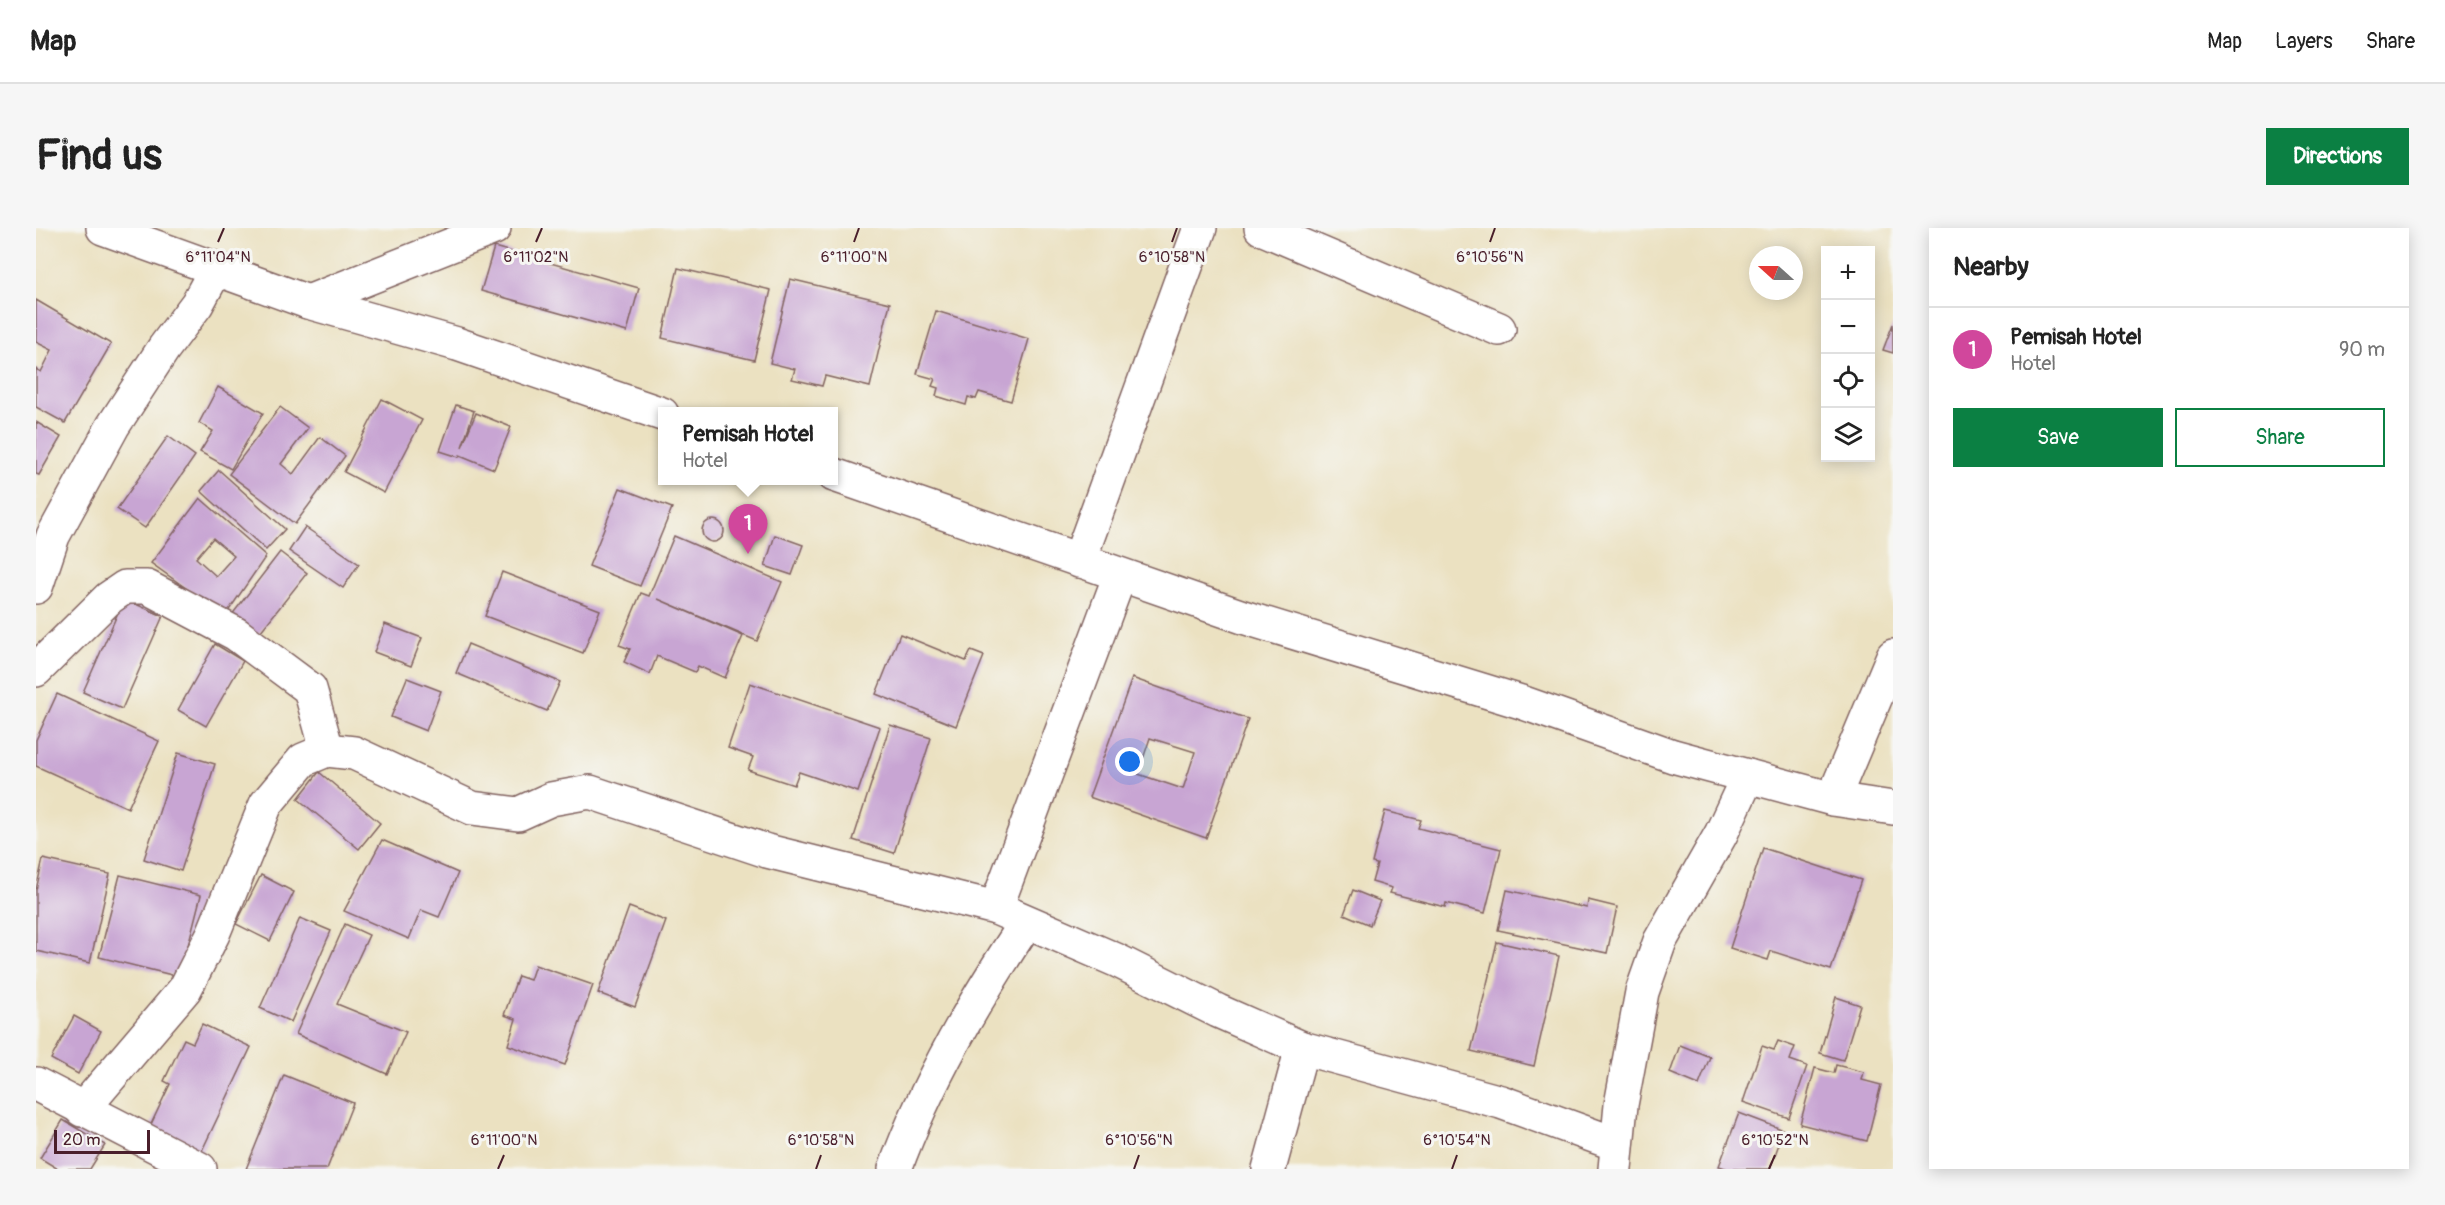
<!DOCTYPE html>
<meta charset="utf-8">
<style>
:root{--surface:#fff;--page:#f6f6f6;--text:#222;--muted:#767676;--line:#e0e0e0;--accent:#0b8043}
body{margin:0;font-family:Pangolin,sans-serif;background:var(--page);color:var(--text)}
.controls{position:absolute;right:18px;top:18px;display:grid;overflow:hidden;border-radius:0px;box-shadow:0 3px 15px #0003}
.controls button{width:54px;height:54px;display:grid;place-items:center;padding:0;border:0;border-bottom:2px solid var(--line);background:var(--surface);color:var(--text);font:30px sans-serif}
.compass{position:absolute;left:1713px;top:18px;width:54px;height:54px;border-radius:50%;background:var(--surface);box-shadow:0 3px 15px #0003;rotate:291deg}
.scale{position:absolute;left:18px;bottom:15px;width:96px;box-sizing:border-box;padding-left:6px;border:3px solid #4a1f2b;border-top:0;font-size:16px;line-height:21px;white-space:nowrap;color:#4a1f2b;-webkit-text-stroke:4px #f6f6f2;paint-order:stroke}
.you{position:absolute;left:1094px;top:534px;width:21px;height:21px;margin:-15px;border:4px solid #fff;border-radius:50%;background:#1a73e8;box-shadow:0 0 0 9px #1a73e833}
.badge{display:grid;place-items:center;width:39px;height:39px;border-radius:50%;background:var(--accent);color:#fff;font-size:20px;font-weight:700}
.pin{position:absolute;translate:-50% -50px;filter:drop-shadow(0 2px 3px #0008)}
.pin::after{content:'';position:absolute;top:32px;width:21px;height:18px;background:inherit;clip-path:polygon(0 0,100% 0,50% 100%)}
.popup{position:absolute;left:622px;top:179px;width:180px;height:78px;box-sizing:border-box;display:grid;place-content:center;border-radius:0px;background:var(--surface);filter:drop-shadow(0 2px 4px #0005);font-size:20px;white-space:nowrap;color:var(--muted)}
.popup b{font-size:22px;color:var(--text)}
.popup::after{content:'';position:absolute;left:50%;top:100%;margin-left:-12px;border:12px solid transparent;border-top-color:var(--surface)}
.list{margin:0;padding:0;list-style:none}
h2{display:flex;justify-content:space-between;align-items:center;height:78px;margin:0;padding:0 24px;font-size:26px}
h2 small{font-size:20px;font-weight:400;color:var(--muted)}
.list li{display:grid;grid-template-columns:39px 1fr auto;gap:18px;align-items:center;box-sizing:border-box;height:84px;padding:0 24px;border-top:2px solid var(--line)}
.list b{display:block;font-size:22px;white-space:nowrap}
.list p{margin:0;font-size:20px;white-space:nowrap;color:var(--muted)}
.list em{font-size:20px;font-style:normal;color:var(--muted)}
.actions{display:flex;gap:12px;padding:18px 24px}
.actions a{flex:1;padding:14px 0;border:2px solid var(--accent);border-radius:0px;text-align:center;font-size:21px;color:var(--accent)}
.actions .main{background:var(--accent);color:#fff}
.icon{flex:none;width:33px;height:33px;fill:none;stroke:currentColor;stroke-width:2;stroke-linecap:round;stroke-linejoin:round}
.map{position:relative;flex:none;width:1857px;height:941px;overflow:hidden;border-radius:0px}
header{display:flex;align-items:center;gap:36px;box-sizing:border-box;height:84px;padding:0 30px;background:var(--surface);border-bottom:2px solid var(--line)}
header strong{font-size:28px}
nav{display:flex;gap:33px;margin-inline-start:auto;font-size:21px}
.intro{display:flex;align-items:center;justify-content:space-between;box-sizing:border-box;height:144px;padding:0 36px}
h1{margin:0;font-size:42px}
.button{padding:15px 27px;border-radius:0px;background:var(--accent);color:#fff;font-size:21px;font-weight:700}
main{display:flex;gap:36px;padding:0 36px}
aside{flex:1;background:var(--surface);border-radius:0px;box-shadow:0 3px 15px #0003}
.map>svg:first-child{display:block}
</style>
<header>
<strong>Map</strong>
<nav><a>Map</a><a>Layers</a><a>Share</a></nav>
</header>
<div class="intro"><h1>Find us</h1><a class="button">Directions</a></div>
<main>
<div class="map">
<svg width="1857" height="941" viewBox="0 0 1857 941">
<rect width="100%" height="100%" fill="#f6f6f2"/>
<filter id="ink" filterUnits="userSpaceOnUse"><feTurbulence type="fractalNoise" baseFrequency=".0167" numOctaves="2"/><feDisplacementMap in="SourceGraphic" scale="12" xChannelSelector="R" yChannelSelector="G"/><feConvolveMatrix kernelMatrix="1 2 1 2 8 2 1 2 1" color-interpolation-filters="sRGB"/></filter>
<filter id="wash" filterUnits="userSpaceOnUse"><feTurbulence type="fractalNoise" baseFrequency=".008" numOctaves="4" result="noise"/><feDisplacementMap in="SourceGraphic" scale="24" xChannelSelector="R" yChannelSelector="G"/><feGaussianBlur stdDeviation="1.35" result="paint"/><feColorMatrix in="noise" values="0 0 0 0 0 0 0 0 0 0 0 0 0 0 0 0 0 1.4 0 .05"/><feComposite in="paint" operator="in"/></filter>
<g filter="url(#wash)">
<rect width="100%" height="100%" fill="#ebe1c1"/>
<g id="blocks">
<g fill="#c8a5d3" fill-rule="evenodd">
<path d="M458 19 603 60 591 104 445 63Z"/>
<path d="M642 40 735 62 718 132 626 110Z"/>
<path d="M754 51 854 75 834 159 789 148 786 158 756 151 759 141 734 135Z"/>
<path d="M0 72 75 116 29 195 0 179V141L5 144 16 122 0 114Z"/>
<path d="M900 83 993 111 975 173 943 164 940 171 932 169 930 177 900 168 902 160 896 158 899 151 881 146Z"/>
<path d="M1857 96V125L1847 122Z"/>
<path d="M182 159 227 185 195 241 164 224 177 203 163 195Z"/>
<path d="M346 171 386 192 348 265 308 244Z"/>
<path d="M420 177 438 183 426 219 440 185 475 199 458 241 424 227 423 229 404 223Z"/>
<path d="M244 179 272 200 245 236 257 246 284 209 309 228 259 296 193 246Z"/>
<path d="M0 194 25 209 3 247 0 246Z"/>
<path d="M132 208 159 228 109 300 81 281Z"/>
<path d="M183 242 249 301 230 322 165 263Z"/>
<path d="M584 260 636 280 604 358 553 338Z"/>
<path d="M164 270 230 328 189 388 115 335ZM177 310 198 328 180 348 160 330Z"/>
<circle cx="677" cy="303" r="11"/>
<path d="M269 299 323 336 307 360 253 323Z"/>
<path d="M739 307 767 317 756 347 729 338Z"/>
<path d="M638 308 746 354 721 413 622 371 707 408 689 450 662 438 659 444 621 428 614 446 588 434 594 421 583 417 605 365 613 368Z"/>
<path d="M244 324 271 345 221 408 195 388Z"/>
<path d="M466 344 564 382 547 425 449 388Z"/>
<path d="M88 371 127 388 86 481 47 464Z"/>
<path d="M349 396 386 410 375 438 338 424Z"/>
<path d="M864 406 930 433 935 423 948 428 920 498 840 466Z"/>
<path d="M179 416 207 433 170 498 142 482Z"/>
<path d="M432 416 524 454 511 483 420 445Z"/>
<path d="M371 450 405 463 390 503 355 489Z"/>
<path d="M1096 450 1212 491 1170 610 1053 569ZM1114 510 1159 524 1147 561 1102 546Z"/>
<path d="M714 455 844 499 822 564 763 544 758 557 712 542 717 529 692 520Z"/>
<path d="M21 466 123 513 92 580 0 538V512Z"/>
<path d="M854 497 895 510 858 625 817 612Z"/>
<path d="M142 525 179 536 145 643 108 631Z"/>
<path d="M283 544 344 595 323 621 262 571Z"/>
<path d="M1349 583 1385 592 1382 600 1465 621 1449 685 1410 675 1409 679 1354 665 1356 660 1336 654 1341 636 1336 635Z"/>
<path d="M346 612 422 645 403 689 385 682 373 711 308 683Z"/>
<path d="M1727 620 1825 652 1795 742 1735 723 1732 732 1694 720Z"/>
<path d="M7 631 74 646 54 735 0 723V662Z"/>
<path d="M84 647 165 667 144 749 63 729Z"/>
<path d="M225 647 258 664 234 713 200 696Z"/>
<path d="M1317 662 1344 673 1334 697 1308 686Z"/>
<path d="M1471 662 1551 680 1552 672 1581 679 1571 725 1462 702Z"/>
<path d="M593 679 630 693 599 779 562 765Z"/>
<path d="M264 690 295 703 255 794 224 780Z"/>
<path d="M309 696 333 707 301 776 370 804 351 846 260 806Z"/>
<path d="M1461 714 1523 728 1498 838 1435 823Z"/>
<path d="M499 737 557 757 529 837 472 817 480 791 468 787 482 748 494 752Z"/>
<path d="M1800 769 1824 777 1807 832 1784 825Z"/>
<path d="M38 788 65 803 42 846 15 831Z"/>
<path d="M166 796 215 819 162 931 110 907 134 856 128 853 148 811 157 815Z"/>
<path d="M1742 813 1759 819 1754 832 1771 838 1753 890 1707 874 1726 818 1738 822Z"/>
<path d="M1644 817 1674 829 1663 857 1634 845Z"/>
<path d="M1800 837 1828 844 1826 852 1845 857 1831 913 1764 896 1779 840 1798 845Z"/>
<path d="M248 847 317 875 291 941H210Z"/>
<path d="M1703 885 1748 902 1734 941H1692L1683 938Z"/>
<path d="M27 892 69 917 54 941H22L4 930Z"/>
</g>
</g>
</g>
<g filter="url(#ink)">
<use href="#blocks" fill-opacity="0" stroke="#826360" stroke-width="1.5"/>
<g fill="none" stroke-linecap="round" stroke-linejoin="round">
<g stroke="#826360" stroke-width="36">
<g id="minor">
<path d="M67 0 272 74 421 116 626 186"/>
<path d="M1225 0 1463 101"/>
<path d="M272 74 458 0"/>
<path d="M798 247 1207 389 1485 474 1637 528 1797 571 1857 580"/>
<path d="M1043 333 1164 0"/>
<path d="M0 359 17 308 77 198 128 120 161 76 180 41"/>
<path d="M0 442 73 370 89 359H111L200 406 274 461 291 522"/>
<path d="M1797 571 1857 428"/>
<path d="M960 680 1084 347"/>
<path d="M0 856 164 941"/>
<path d="M46 882 149 761 177 706 230 576 267 532 291 522 318 525 436 580 482 586 515 571 554 564 731 623 960 680 1080 732 1182 783 1266 820 1465 874 1580 916"/>
<path d="M859 941C891 853 939 772 990 695"/>
<path d="M1233 941 1266 820"/>
<path d="M1579 941 1585 877 1606 764 1624 713 1685 606 1712 548"/>
</g>
</g>
<use href="#minor" stroke="#fff" stroke-width="33"/>
</g>
</g>
<path fill="none" stroke="#4a1f2b" stroke-width="2" d="M182 14 188 0M500 14 506 0M818 14 823 0M1136 14 1141 0M1454 14 1459 0M462 941 468 927M780 941 785 927M1098 941 1103 927M1416 941 1421 927M1733 941 1739 927"/>
<g font-size="15" text-anchor="middle" fill="#4a1f2b" stroke="#f6f6f2" stroke-width="6" stroke-linejoin="round" paint-order="stroke">
<text x="500" y="34">6°11'02"N</text>
<text x="818" y="34">6°11'00"N</text>
<text x="1136" y="34">6°10'58"N</text>
<text x="1454" y="34">6°10'56"N</text>
<text x="182" y="34">6°11'04"N</text>
<text x="468" y="917">6°11'00"N</text>
<text x="785" y="917">6°10'58"N</text>
<text x="1103" y="917">6°10'56"N</text>
<text x="1421" y="917">6°10'54"N</text>
<text x="1739" y="917">6°10'52"N</text>
</g>
</svg>
<div class="controls">
<button>+</button>
<button>−</button>
<button><svg class="icon" aria-label="locate" viewBox="0 0 24 24"><circle cx="12" cy="12" r="6"/><path d="M12 2v4M12 18v4M2 12h4M18 12h4"/></svg></button>
<button><svg class="icon" aria-label="layers" viewBox="0 0 24 24"><path d="M12 4l9 5-9 5-9-5zM3 14l9 5 9-5"/></svg></button>
</div>
<svg class="compass" viewBox="-18 -18 36 36"><path d="M0-13l5 13h-10z" fill="#e53935"/><path d="M0 13l5-13h-10z" fill="#767676"/></svg>
<div class="scale">20 m</div>
<div class="you"></div>
<div class="pin badge" style="left:712px;top:326px;background:#d1479c">1</div>
<div class="popup"><b>Pemisah Hotel</b>Hotel</div>
</div>
<aside>
<h2>Nearby<small></small></h2>
<ul class="list">
<li><span class="badge" style="background:#d1479c">1</span><div><b>Pemisah Hotel</b><p>Hotel</p></div><em>90 m</em></li>
</ul>
<div class="actions"><a class="main">Save</a><a>Share</a></div>
</aside>
</main>
